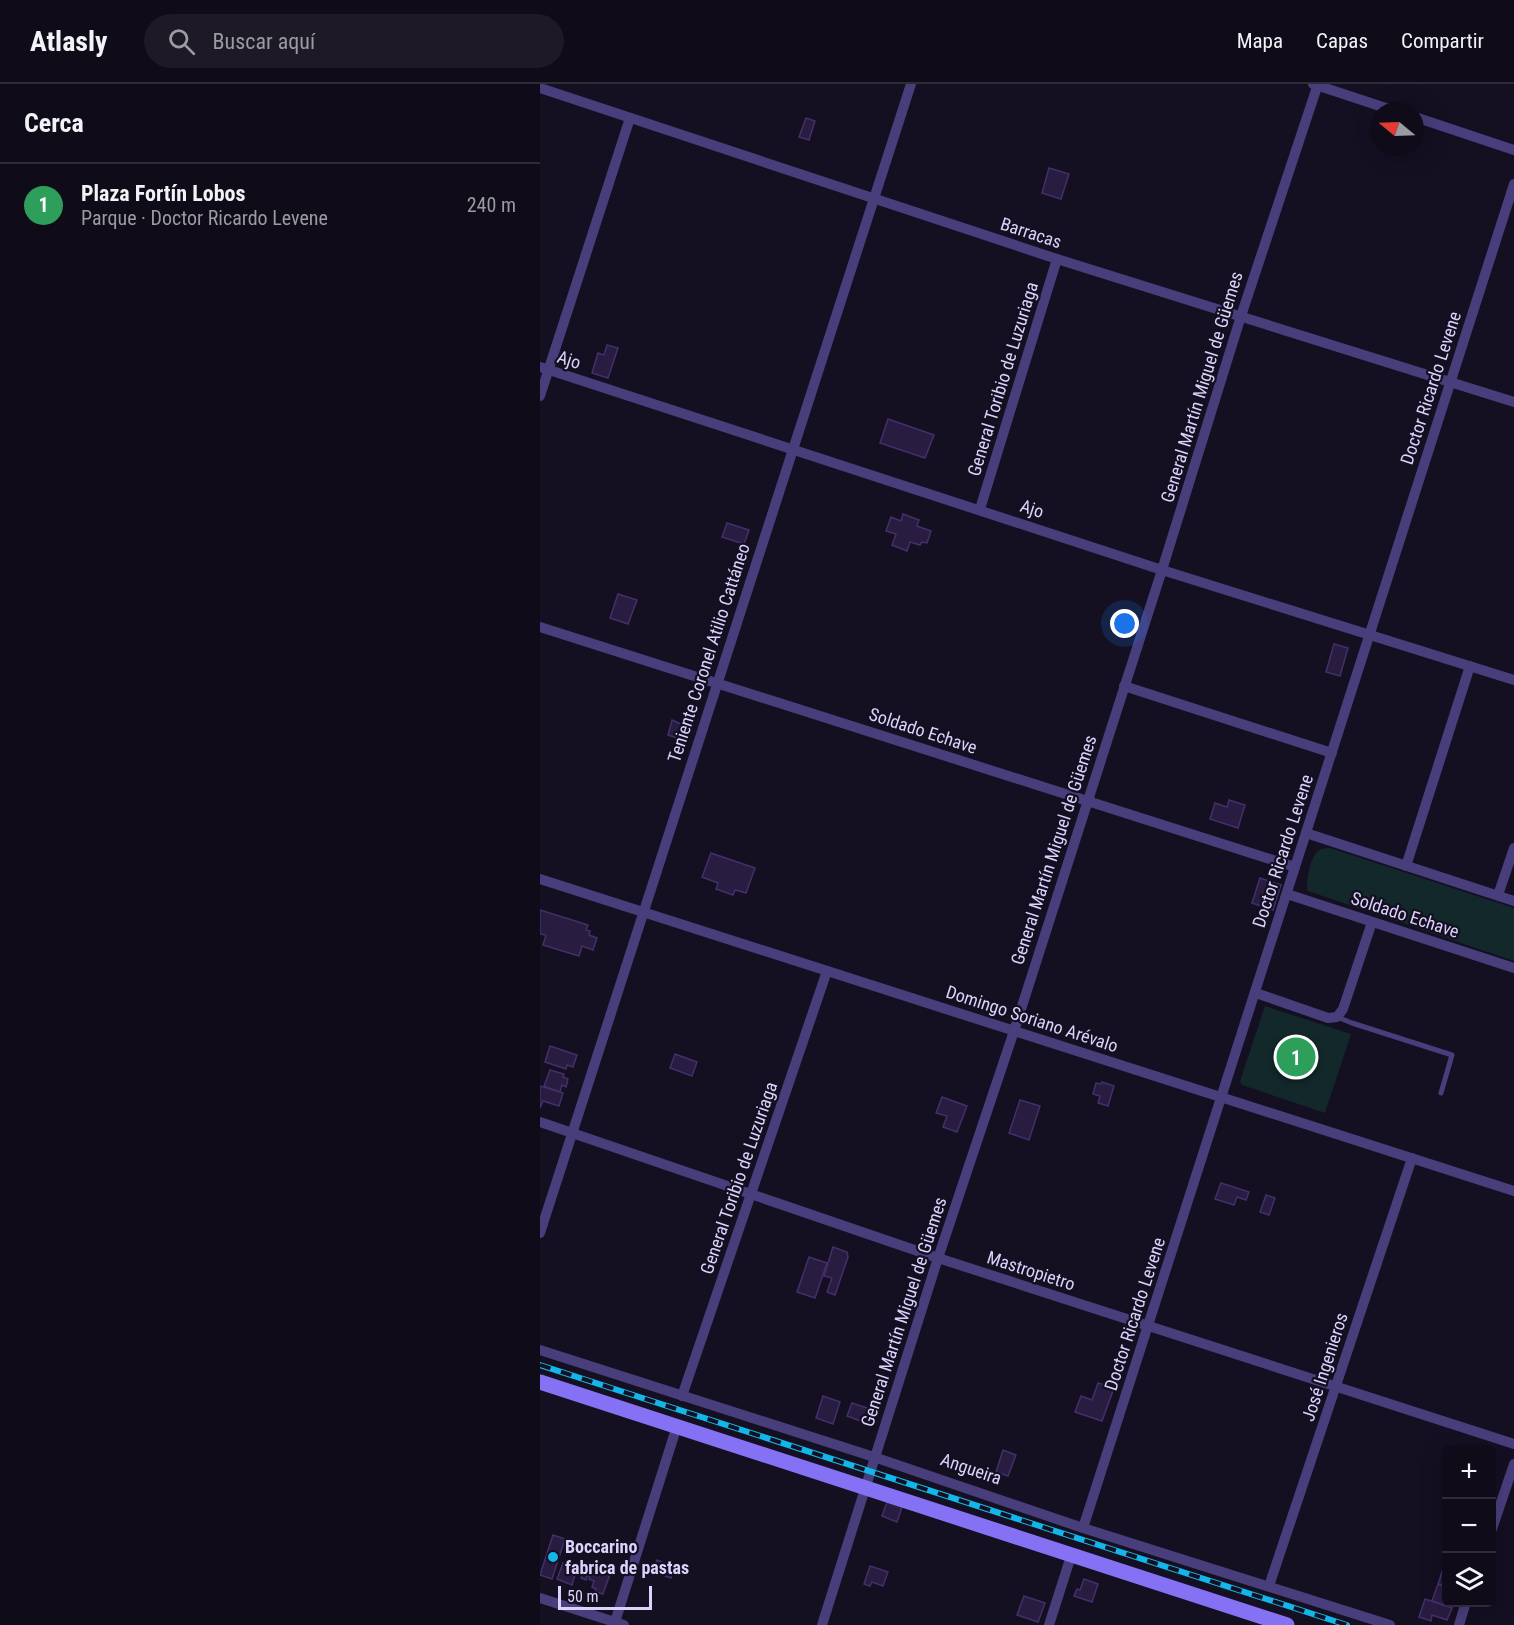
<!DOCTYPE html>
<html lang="es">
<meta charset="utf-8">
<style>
:root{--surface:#0f0b19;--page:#1d1926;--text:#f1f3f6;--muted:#9b9ba2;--line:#2f2b38;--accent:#2563eb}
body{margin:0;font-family:"Roboto Condensed",sans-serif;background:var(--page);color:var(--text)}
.controls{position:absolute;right:18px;bottom:18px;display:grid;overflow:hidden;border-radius:9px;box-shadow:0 6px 24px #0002}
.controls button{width:54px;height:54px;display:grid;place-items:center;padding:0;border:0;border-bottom:2px solid var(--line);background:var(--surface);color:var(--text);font:30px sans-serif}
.compass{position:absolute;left:830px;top:18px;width:54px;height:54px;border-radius:50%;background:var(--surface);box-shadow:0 6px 24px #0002;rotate:289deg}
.scale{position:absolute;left:18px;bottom:15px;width:94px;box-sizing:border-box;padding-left:6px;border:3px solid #dcd2fc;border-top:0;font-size:16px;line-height:21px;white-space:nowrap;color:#dcd2fc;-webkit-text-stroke:4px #140f21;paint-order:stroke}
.you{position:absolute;left:585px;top:540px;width:21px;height:21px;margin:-15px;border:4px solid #fff;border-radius:50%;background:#1a73e8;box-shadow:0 0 0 9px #1a73e833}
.badge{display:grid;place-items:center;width:39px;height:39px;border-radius:50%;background:var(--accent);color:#fff;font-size:20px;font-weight:700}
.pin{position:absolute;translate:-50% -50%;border:3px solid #fff;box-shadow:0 2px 6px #0006}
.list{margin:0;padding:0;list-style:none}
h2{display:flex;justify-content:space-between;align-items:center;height:78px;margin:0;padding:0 24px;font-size:26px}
h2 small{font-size:20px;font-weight:400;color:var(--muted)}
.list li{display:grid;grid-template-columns:39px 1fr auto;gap:18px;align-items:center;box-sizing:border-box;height:84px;padding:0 24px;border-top:2px solid var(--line)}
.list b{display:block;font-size:22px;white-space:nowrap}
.list p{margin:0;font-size:20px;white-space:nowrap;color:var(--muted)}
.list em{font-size:20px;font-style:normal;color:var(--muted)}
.icon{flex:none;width:33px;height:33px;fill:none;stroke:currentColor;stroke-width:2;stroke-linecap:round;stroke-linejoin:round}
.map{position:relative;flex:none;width:974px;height:1541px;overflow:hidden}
header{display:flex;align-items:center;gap:36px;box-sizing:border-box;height:84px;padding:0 30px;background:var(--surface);border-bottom:2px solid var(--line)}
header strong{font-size:28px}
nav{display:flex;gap:33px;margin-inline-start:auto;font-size:21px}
.search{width:420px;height:54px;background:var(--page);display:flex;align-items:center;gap:15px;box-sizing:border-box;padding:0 21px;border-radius:33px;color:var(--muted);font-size:22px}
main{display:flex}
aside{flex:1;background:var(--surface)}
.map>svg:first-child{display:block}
</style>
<header>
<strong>Atlasly</strong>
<div class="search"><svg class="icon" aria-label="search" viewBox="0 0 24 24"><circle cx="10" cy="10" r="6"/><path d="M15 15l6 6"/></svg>Buscar aquí</div>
<nav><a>Mapa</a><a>Capas</a><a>Compartir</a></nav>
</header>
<main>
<aside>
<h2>Cerca<small></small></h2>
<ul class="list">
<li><span class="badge" style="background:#2e9e5b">1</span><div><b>Plaza Fortín Lobos</b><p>Parque · Doctor Ricardo Levene</p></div><em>240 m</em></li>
</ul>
</aside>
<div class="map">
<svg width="974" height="1541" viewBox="0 0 974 1541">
<rect width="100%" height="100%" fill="#140f21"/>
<g fill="#12282a">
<path d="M790 764 974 824V877L768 807C765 799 770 776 776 769 779 765 785 764 790 764Z"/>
<path d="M725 922 811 950 785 1029 702 1001 700 997Z"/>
</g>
<g fill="#281c40" stroke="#43306a" stroke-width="1.5">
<path d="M266 34 275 37 269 56 259 53Z"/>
<path d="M509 84 529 90 521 115 502 109Z"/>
<path d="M67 261 78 264 68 294 52 289 58 269 64 271Z"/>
<path d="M348 335 394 351 385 374 340 359Z"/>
<path d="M363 430 379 436 377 442 391 447 387 459 382 458 380 461 370 458 367 467 352 461 356 450 346 447 351 433 361 437Z"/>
<path d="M187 439 209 446 204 460 182 453Z"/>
<path d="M78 510 97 516 88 540 70 534Z"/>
<path d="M794 560 808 564 800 592 786 588Z"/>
<path d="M132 636 150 644 146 657 128 651Z"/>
<path d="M689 716 705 721 698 744 670 735 675 719 687 723Z"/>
<path d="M171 769 215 784 206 809 195 806 193 811 176 805 178 799 162 793Z"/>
<path d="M720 794 741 801 733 826 712 819Z"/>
<path d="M0 826 48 841 46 846 50 847 49 851 57 854 53 866 42 862 39 872 3 861 6 851 0 850Z"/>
<path d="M10 962 37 971 33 983 27 981 26 985 5 978Z"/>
<path d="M135 970 157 978 152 992 130 984Z"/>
<path d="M10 986 24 990 23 993 28 995 26 1003 22 1001 20 1008 4 1002Z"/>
<path d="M562 998 574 1002 568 1022 558 1019 560 1012 553 1010 556 999 561 1000Z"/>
<path d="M0 1002 23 1009 19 1022 3 1017 0 1024Z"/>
<path d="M402 1013 427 1022 417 1048 403 1043 407 1032 396 1029Z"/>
<path d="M480 1016 500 1022 489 1056 469 1049Z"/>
<path d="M681 1099 709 1108 706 1116 697 1113 694 1121 675 1115Z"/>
<path d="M726 1111 735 1114 729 1131 720 1128Z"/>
<path d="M293 1163 307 1168 308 1173 295 1211 287 1208 292 1194 284 1192Z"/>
<path d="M269 1173 287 1179 275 1214 257 1208Z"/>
<path d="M558 1299 574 1304 562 1337 535 1328 541 1312 552 1316Z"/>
<path d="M283 1312 300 1318 293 1340 276 1334Z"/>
<path d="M312 1319 330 1325 326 1339 307 1332Z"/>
<path d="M463 1366 476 1371 468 1392 456 1388Z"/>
<path d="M347 1418 362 1423 357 1438 342 1432Z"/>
<path d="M13 1451 25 1455 12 1495 0 1491Z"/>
<path d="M117 1476 134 1483 131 1494 113 1488Z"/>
<path d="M23 1479 37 1484 32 1501 17 1495Z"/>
<path d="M330 1482 348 1488 343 1502 332 1498 330 1502 324 1500Z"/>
<path d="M45 1483 70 1490 63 1510 55 1508 56 1505 52 1503 54 1497 49 1495 50 1492H47L46 1496 41 1494Z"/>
<path d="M903 1485 906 1487V1503L898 1500Z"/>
<path d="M544 1495 558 1500 552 1518 534 1512 537 1505 540 1506Z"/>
<path d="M898 1500 906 1503V1518H913L912 1524 892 1517Z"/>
<path d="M484 1512 505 1519 498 1538 477 1531Z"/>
<path d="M885 1515 912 1524 907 1536 892 1531 891 1537 879 1533Z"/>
</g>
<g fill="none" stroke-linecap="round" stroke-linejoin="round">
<path stroke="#483e7c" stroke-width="5" d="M797 933 812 939 912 971 901 1009"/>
<g stroke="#483e7c" stroke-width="10">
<path d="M773 0 855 27"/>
<path d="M0 4 517 175 974 318"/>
<path d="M875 33 974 66"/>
<path d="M0 283 622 486 974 596"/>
<path d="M0 312 90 34"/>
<path d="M440 425 517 175"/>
<path d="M0 543 755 783"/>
<path d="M584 602 792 669"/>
<path d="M766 749 974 817"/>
<path d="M866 782 930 582"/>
<path d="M0 795 974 1107"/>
<path d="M747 810 974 884"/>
<path d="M958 811 974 764"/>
<path d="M716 909 788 934 797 933 803 925 832 838"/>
<path d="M0 1038 398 1174 974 1360"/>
<path d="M0 1149 371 0"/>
<path d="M0 1266 334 1373 543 1444 850 1541"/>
<path d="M142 1312 287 887"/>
<path d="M543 1444 974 100"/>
<path d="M952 1445 974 1380"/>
<path d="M729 1502 872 1074"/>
<path d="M0 1514 84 1541"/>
<path d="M74 1541 137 1342"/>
<path d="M282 1541 398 1174 474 947 622 486 701 232 778 0"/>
<path d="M509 1541 531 1472"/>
<path d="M919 1541 926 1518"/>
</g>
<path stroke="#8571f4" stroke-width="15" d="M0 1298 747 1541"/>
<g stroke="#12b6e8" stroke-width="6">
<path id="rail" d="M0 1281 807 1541"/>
</g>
<use href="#rail" stroke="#140f21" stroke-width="4" stroke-dasharray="11" stroke-linecap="butt"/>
</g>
<circle fill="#12b6e8" stroke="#140f21" stroke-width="2" cx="13" cy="1473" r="6"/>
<g text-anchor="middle" stroke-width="4.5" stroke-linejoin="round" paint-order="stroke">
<g font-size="18" fill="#dcd2fc" stroke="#140f21">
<text transform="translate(491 149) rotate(18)" y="6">Barracas</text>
<text transform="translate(29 276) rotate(18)" y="6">Ajo</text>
<text transform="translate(463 295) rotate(-73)" y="6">General Toribio de Luzuriaga</text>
<text transform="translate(662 303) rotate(-73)" y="6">General Martín Miguel de Güemes</text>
<text transform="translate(891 304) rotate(-72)" y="6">Doctor Ricardo Levene</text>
<text transform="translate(492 425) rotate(18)" y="6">Ajo</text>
<text transform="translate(169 569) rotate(-72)" y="6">Teniente Coronel Atilio Cattáneo</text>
<text transform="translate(383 647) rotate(18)" y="6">Soldado Echave</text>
<text transform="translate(514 766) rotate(-72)" y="6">General Martín Miguel de Güemes</text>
<text transform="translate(743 767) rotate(-72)" y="6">Doctor Ricardo Levene</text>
<text transform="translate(865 831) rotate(18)" y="6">Soldado Echave</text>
<text transform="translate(492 935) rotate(18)" y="6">Domingo Soriano Arévalo</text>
<text transform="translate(199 1094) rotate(-71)" y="6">General Toribio de Luzuriaga</text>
<text transform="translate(491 1187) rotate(18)" y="6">Mastropietro</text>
<text transform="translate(364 1228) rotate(-72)" y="6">General Martín Miguel de Güemes</text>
<text transform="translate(595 1230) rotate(-72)" y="6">Doctor Ricardo Levene</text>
<text transform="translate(785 1283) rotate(-72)" y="6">José Ingenieros</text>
<text transform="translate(431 1385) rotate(19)" y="6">Angueira</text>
</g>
<g font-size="18" font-weight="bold" fill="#dcd2fc" stroke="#140f21" text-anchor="start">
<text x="25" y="1469">Boccarino<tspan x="25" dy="21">fabrica de pastas</tspan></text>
</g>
</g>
</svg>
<div class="controls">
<button>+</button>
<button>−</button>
<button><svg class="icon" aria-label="layers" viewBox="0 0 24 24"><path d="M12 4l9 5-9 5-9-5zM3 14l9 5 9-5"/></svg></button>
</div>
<svg class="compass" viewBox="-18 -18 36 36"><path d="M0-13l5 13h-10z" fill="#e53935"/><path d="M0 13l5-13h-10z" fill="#9b9ba2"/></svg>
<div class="scale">50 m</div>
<div class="you"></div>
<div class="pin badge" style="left:756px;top:973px;background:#2e9e5b">1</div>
</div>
</main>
